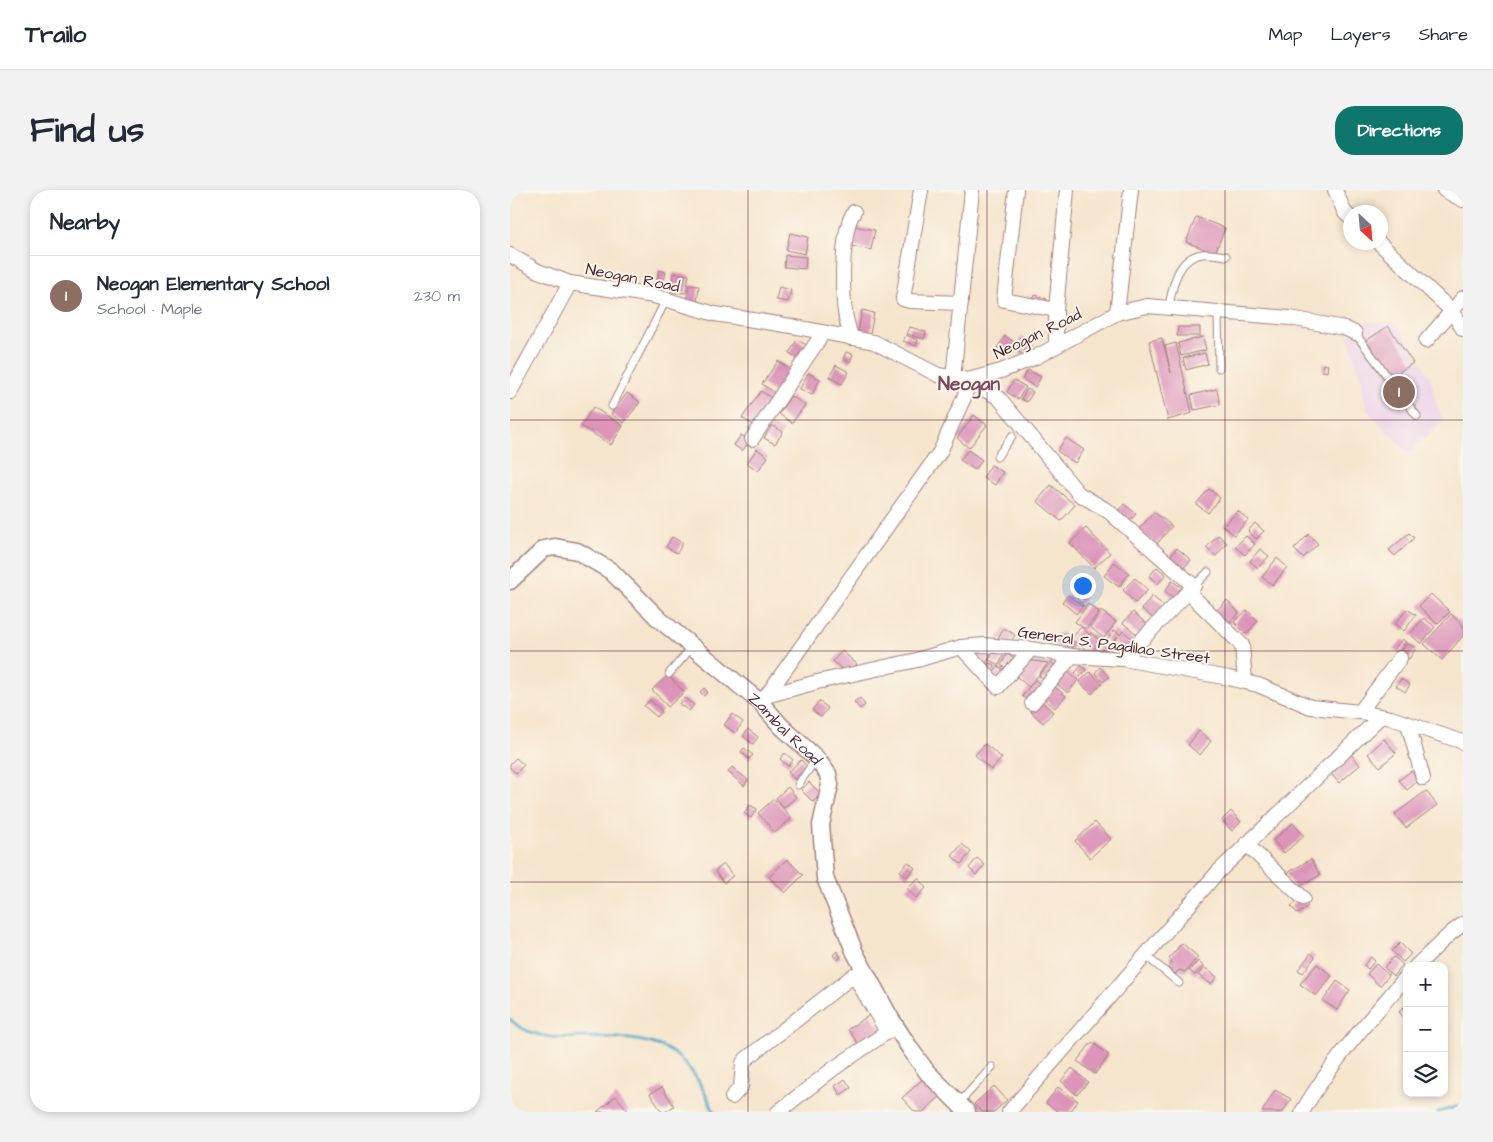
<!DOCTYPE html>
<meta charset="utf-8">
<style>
:root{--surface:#fff;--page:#f2f2f3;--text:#1f2937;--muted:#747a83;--line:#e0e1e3;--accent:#0f766e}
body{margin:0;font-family:"Architects Daughter",sans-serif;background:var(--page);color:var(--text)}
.controls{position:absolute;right:15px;bottom:15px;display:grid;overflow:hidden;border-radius:10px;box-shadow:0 2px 8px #0003}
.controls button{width:45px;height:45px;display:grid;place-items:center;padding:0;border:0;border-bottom:1px solid var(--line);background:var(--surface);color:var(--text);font:25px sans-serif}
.compass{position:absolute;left:833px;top:15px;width:45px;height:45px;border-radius:50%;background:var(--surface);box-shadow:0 2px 8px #0003;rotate:154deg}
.you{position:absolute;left:572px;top:395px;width:18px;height:18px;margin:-12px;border:4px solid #fff;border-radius:50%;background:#1a73e8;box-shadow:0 0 0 8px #1a73e833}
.badge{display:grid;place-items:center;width:32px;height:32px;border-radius:50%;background:var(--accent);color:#fff;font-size:16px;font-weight:700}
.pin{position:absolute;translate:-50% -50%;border:2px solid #fff;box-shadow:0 1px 5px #0006}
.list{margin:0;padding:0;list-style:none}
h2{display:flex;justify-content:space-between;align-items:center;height:65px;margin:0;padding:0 20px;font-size:21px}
h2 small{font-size:16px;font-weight:400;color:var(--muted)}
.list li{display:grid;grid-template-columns:32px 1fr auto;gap:15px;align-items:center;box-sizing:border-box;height:80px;padding:0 20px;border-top:1px solid var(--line)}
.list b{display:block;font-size:19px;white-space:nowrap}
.list p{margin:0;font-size:16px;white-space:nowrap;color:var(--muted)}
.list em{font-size:16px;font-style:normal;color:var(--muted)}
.icon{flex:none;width:28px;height:28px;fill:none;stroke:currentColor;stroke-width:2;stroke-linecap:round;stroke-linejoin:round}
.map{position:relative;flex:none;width:953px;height:922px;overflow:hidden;border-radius:20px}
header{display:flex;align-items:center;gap:30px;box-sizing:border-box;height:70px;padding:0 25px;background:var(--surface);border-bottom:1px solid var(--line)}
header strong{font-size:24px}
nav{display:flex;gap:28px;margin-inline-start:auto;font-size:18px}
.intro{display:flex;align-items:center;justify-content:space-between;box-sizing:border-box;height:120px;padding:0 30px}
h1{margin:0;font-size:35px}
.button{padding:12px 22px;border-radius:20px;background:var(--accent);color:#fff;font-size:18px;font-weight:700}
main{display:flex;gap:30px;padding:0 30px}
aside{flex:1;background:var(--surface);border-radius:20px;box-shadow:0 2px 8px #0003}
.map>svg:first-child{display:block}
</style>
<header>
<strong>Trailo</strong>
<nav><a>Map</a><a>Layers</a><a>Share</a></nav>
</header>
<div class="intro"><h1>Find us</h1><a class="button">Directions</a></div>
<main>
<aside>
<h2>Nearby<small></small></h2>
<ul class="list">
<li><span class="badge" style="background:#8d6e63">1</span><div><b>Neogan Elementary School</b><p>School · Maple</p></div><em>230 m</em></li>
</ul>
</aside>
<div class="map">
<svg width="953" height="922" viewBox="0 0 953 922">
<rect width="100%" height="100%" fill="#fbf7ec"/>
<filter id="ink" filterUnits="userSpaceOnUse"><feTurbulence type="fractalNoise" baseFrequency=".02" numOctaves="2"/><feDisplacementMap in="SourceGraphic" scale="10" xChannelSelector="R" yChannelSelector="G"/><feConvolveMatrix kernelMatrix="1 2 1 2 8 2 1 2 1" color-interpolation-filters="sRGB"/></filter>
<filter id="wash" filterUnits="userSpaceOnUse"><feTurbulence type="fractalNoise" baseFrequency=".0096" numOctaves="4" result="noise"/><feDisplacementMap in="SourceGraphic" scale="20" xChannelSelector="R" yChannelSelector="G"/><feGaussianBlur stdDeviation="1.12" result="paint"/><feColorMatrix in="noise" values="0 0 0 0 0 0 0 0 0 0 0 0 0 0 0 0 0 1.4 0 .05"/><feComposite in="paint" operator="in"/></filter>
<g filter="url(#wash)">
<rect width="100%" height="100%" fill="#f6e5cd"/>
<path fill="#ecd1ea" d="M858 131 885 133 920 186 927 216 934 230 898 263 857 220 851 188 838 145Z"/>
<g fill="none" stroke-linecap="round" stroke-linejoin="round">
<g stroke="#4ea7cb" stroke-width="3">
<path d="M0 829C11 841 26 845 41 847 53 848 64 847 75 847 148 848 173 851 204 922"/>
<path d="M928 922 953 915"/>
</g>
</g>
<g id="blocks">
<g fill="#dc94b9">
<path d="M686 27 715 38 705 63 676 52Z"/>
<path d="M344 36 365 40 361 60 341 56Z"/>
<path d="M280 43 298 47 295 64 276 60Z"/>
<path d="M275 65 296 67 295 79 274 77Z"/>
<path d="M149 80 156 82 153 96 146 94Z"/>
<path d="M163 83 179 85 176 103 161 102Z"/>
<path d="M179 95 189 96 187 113 177 112Z"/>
<path d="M269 97 281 100 278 112 266 110Z"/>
<path d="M525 105 537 109 534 117 522 113Z"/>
<path d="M352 120 364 123 360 145 348 143Z"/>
<path d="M878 136 903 173 880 188 856 151Z"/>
<path d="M400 137 416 142 414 149 397 144Z"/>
<path d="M668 137H690V146H667Z"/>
<path d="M396 145 408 150 406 156 393 151Z"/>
<path d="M495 146 506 153 499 165 487 158Z"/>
<path d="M512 147 523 154 519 160 508 153Z"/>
<path d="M693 147 696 160 671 166 668 153Z"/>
<path d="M652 148 661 183 655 156 666 153 682 223 658 230 639 151Z"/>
<path d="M287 150 300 157 292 171 279 163Z"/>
<path d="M507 155 515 161 513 165 505 159Z"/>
<path d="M336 162 343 164 340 172 333 169Z"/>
<path d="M695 163 698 174 676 180 673 168Z"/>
<path d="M268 171 284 182 268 205 252 194Z"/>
<path d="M813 174 818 175 817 182 812 181Z"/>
<path d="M326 175 339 182 332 194 319 187Z"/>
<path d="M518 180 531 187 525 197 512 189Z"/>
<path d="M298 183 310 189 302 205 290 199Z"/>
<path d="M504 190 516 197 508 209 497 202Z"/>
<path d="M517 199 523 202 517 212 511 209Z"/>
<path d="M707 199 710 215 684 220 681 205Z"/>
<path d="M251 201 264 210 245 236 232 228Z"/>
<path d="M117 203 130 212 114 233 101 224Z"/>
<path d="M281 206 295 215 282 233 269 224Z"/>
<path d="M83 217 113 236 101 255 71 236Z"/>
<path d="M464 225 477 235 459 258 447 248Z"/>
<path d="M262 235 273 242 265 254 254 248Z"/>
<path d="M231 245 240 251 232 261 224 255Z"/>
<path d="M556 248 574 260 565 273 547 261Z"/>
<path d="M247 259 258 267 248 281 237 273Z"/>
<path d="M458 260 472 270 465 280 450 270Z"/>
<path d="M481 275 493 282 485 295 473 288Z"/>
<path d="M541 295 565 315 551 331 527 311Z"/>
<path d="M699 299 710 308 698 323 686 314Z"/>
<path d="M614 314 626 324 617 334 605 324Z"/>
<path d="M728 321 738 330 724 345 713 336Z"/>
<path d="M644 322 662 336 646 355 628 340Z"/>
<path d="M745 333 754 341 746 349 738 341Z"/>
<path d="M576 338 600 363 584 378 560 353Z"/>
<path d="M899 343 904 348 885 366 879 360Z"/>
<path d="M799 344 808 354 793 368 784 359Z"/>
<path d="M708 345 717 353 706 366 696 358Z"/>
<path d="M736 346 745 354 735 365 725 357Z"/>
<path d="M162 347 173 353 167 363 156 357Z"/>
<path d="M667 358 681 370 671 381 658 368Z"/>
<path d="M750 359 759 366 748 378 740 371Z"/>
<path d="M767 368 777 377 763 395 752 387Z"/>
<path d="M604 372 619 383 609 397 594 386Z"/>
<path d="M647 377 656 385 648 394 639 386Z"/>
<path d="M625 388 638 400 625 413 613 400Z"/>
<path d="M662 391 674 399 666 410 655 401Z"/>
<path d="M571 403 576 407 572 413 567 409Z"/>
<path d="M921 404 940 422 927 434 909 416Z"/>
<path d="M558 405 573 416 566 424 552 412Z"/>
<path d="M642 406 659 420 648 433 632 419Z"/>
<path d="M717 410 729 423 716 436 704 423Z"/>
<path d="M578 414 589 422 576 439 565 432Z"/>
<path d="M897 419 906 425 894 441 885 434Z"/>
<path d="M737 420 748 431 736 444 724 432Z"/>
<path d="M591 421 606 432 594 448 580 437Z"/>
<path d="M623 422 638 435 629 446 613 433Z"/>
<path d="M941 424 953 435V446L932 470 914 454Z"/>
<path d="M914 428 925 437 911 454 900 444Z"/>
<path d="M571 437 579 444 570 456 561 449Z"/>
<path d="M494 438 505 445 499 455 488 448Z"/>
<path d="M605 440 610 445 613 441 624 450 615 461 604 452 608 446 600 454 596 450Z"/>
<path d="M551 442 565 455 557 464 543 452Z"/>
<path d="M581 443 591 451 581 463 571 455Z"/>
<path d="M892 449 896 452 888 463 884 460Z"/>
<path d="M593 452 598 457 590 466 585 462Z"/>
<path d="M897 453 906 458 899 469 890 463Z"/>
<path d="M603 454 610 461 603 468 596 461Z"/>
<path d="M467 460 481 463 475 476 463 468Z"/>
<path d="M484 460 494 464 489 475 479 470Z"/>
<path d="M332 461 347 474 337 484 323 471Z"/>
<path d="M497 464 504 468 498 479 491 475Z"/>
<path d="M516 470 538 473 519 497 503 484Z"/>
<path d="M541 472 548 478 537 492 529 486Z"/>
<path d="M478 473 485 475 481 483 475 480Z"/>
<path d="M487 476 498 481 492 492 482 486Z"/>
<path d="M571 476 576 480 570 487 565 483Z"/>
<path d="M590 477 599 487 593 492 585 483Z"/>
<path d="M557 481 568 490 558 503 547 494Z"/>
<path d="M580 482 592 493 582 504 569 492Z"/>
<path d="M158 485 174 502 158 517 142 500Z"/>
<path d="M891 489 900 495 895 502 886 496Z"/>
<path d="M525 490 532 496 519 511 512 506Z"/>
<path d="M544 496 556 506 545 518 533 508Z"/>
<path d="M194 498 198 502 194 506 190 502Z"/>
<path d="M174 508 184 515 179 521 169 514Z"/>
<path d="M350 508 355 515 350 519 344 512Z"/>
<path d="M140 510 152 521 147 527 134 516Z"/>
<path d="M530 510 543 522 533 533 520 521Z"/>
<path d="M309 511 318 518 311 527 302 520Z"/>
<path d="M222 524 233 532 225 543 214 535Z"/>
<path d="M238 539 248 547 243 554 233 546Z"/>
<path d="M689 541 701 551 690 565 678 555Z"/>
<path d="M874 549 886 563 870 577 858 564Z"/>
<path d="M475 554 492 568 481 580 465 565Z"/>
<path d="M234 558 243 565 239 569 231 562Z"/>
<path d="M838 561 850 575 829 593 817 579Z"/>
<path d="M275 563 283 570 278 576 270 569Z"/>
<path d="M6 568 14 575 6 583 0 578V574Z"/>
<path d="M291 570 298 577 284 589 278 582Z"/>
<path d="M222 577 238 590 234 596 218 582Z"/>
<path d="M901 581 909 590 897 600 889 590Z"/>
<path d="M299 592 311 604 303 612 291 600Z"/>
<path d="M278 597 286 607 274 618 266 608Z"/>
<path d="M916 601 927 615 896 638 885 624Z"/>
<path d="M264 609 282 628 265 643 248 623Z"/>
<path d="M240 615 247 619 241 628 234 623Z"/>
<path d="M721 621 731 632 722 641 712 630Z"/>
<path d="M585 632 601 649 580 668 565 651Z"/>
<path d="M783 633 794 646 774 663 763 650Z"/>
<path d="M452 654 461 662 451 674 442 666Z"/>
<path d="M467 668 475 675 466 685 459 678Z"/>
<path d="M277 669 293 685 275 703 259 687Z"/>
<path d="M801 669 810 685 785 699 776 684Z"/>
<path d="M398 672 405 678 397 687 390 681Z"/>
<path d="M214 674 223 686 214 693 205 681Z"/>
<path d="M408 688 416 698 406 708 397 698Z"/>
<path d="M791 708 798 716 788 724 781 716Z"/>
<path d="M672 753 688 767 675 782 669 780 665 784 658 778 662 772 659 768Z"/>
<path d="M890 753 901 764 893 772 882 761Z"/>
<path d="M327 761 331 767 327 770 323 765Z"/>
<path d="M801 763 805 767 793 783 788 780Z"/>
<path d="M861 767 865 771 858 779 854 775Z"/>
<path d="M884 767 893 775 883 786 874 777Z"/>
<path d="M688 771 693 776 685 785 679 780Z"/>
<path d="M807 774 822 786 806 806 790 794Z"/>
<path d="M866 774 879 785 870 796 857 784Z"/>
<path d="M694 777 707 787 701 794 688 785Z"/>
<path d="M827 791 840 800 827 820 813 811Z"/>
<path d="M894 817 897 820V826L895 828 889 822Z"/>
<path d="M361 824 373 843 351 858 338 839Z"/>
<path d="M582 852 599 865 585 884 567 871Z"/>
<path d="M562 878 578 892 567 905 551 891Z"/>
<path d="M416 886 433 904 413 922H405L392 908Z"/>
<path d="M335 889 341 898 330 905 325 896Z"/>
<path d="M484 896 497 910 484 922H472L464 914Z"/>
<path d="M152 897 164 916 155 922H152L140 904Z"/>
<path d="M548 897 568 911 560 922H548L536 913Z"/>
<path d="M765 900 781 909 773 922H752Z"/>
<path d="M106 906 118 921 117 922H87Z"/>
</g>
</g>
</g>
<g filter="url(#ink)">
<use href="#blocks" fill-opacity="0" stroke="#a0827c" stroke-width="1"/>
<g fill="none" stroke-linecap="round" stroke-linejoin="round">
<g stroke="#a0827c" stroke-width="9">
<g id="service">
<path d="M659 118C662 97 667 68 692 64 700 63 709 65 716 66"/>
<path d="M708 123 709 178"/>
<path d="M845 143 907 226"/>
<path d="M102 216 156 110"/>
<path d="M487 267 502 246"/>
<path d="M684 396 698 382"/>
<path d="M159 484 182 457"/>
<path d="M288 595 306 569"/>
<path d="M636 766 669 793"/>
<path d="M449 913 482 877"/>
</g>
</g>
<g stroke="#a0827c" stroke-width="16">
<g id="minor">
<path d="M411 0 393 109 400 111 451 113"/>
<path d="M506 0 494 110 546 120"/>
<path d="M825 0 835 23 841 28"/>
<path d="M934 0 953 10"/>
<path d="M868 52 942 121 953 139"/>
<path d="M0 65 28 81 60 93 144 106 205 124 281 136 364 152 428 185 458 190 491 181 526 167 607 123 637 116 780 128 834 138 845 143"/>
<path d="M607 123 621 0"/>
<path d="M341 148C339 139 336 130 335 122 332 99 331 40 344 22"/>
<path d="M916 151 953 108"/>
<path d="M546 155V120L557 0"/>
<path d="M443 189 462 0"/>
<path d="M0 202 60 93"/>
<path d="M242 249 313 143"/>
<path d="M679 403 732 455 735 491"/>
<path d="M451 457 488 497 521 459"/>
<path d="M257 505 430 262 455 205 458 190 489 208 569 304 598 321 684 396 613 469"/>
<path d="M256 506 307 492 407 470 451 457 474 455 521 459 562 466 613 469 719 488 748 495 801 517 850 522 881 528 953 552"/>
<path d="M522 513 562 466"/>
<path d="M850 522 890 468"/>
<path d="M898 534 913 588"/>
<path d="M736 654 793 708"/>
<path d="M906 776 941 743 953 734"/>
<path d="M222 907 231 897 233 873 236 869 344 785 377 842"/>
<path d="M268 922 323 879 383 838"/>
<path d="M499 922 708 682 870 527"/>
<path d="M792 922C821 872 860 829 897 786"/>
</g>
</g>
<g stroke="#a0827c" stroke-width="19">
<g id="tertiary">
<path id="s1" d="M0 391 34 359 45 357 67 361 101 381 150 430 251 513 271 536 306 568 318 584 320 595 311 635 315 688 345 763 381 829 401 860 417 882 457 922"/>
</g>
</g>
<use href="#service" stroke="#fff" stroke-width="7"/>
<use href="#minor" stroke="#fff" stroke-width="14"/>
<use href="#tertiary" stroke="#fff" stroke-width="16"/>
</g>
</g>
<path fill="none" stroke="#4a1f2b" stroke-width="1" stroke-opacity="0.55" d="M238 0V922M477 0V922M715 0V922M0 230H953M0 461H953M0 692H953"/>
<g text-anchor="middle" stroke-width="4" stroke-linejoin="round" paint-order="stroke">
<g font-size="16" fill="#4a1f2b" stroke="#fbf7ec">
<text transform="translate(123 87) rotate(11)" y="6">Neogan Road</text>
<text transform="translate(527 143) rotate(-26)" y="6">Neogan Road</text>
<text transform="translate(604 454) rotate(8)" y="6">General S. Pagdilao Street</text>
<text dy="6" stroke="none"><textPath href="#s1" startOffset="355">Zambal Road</textPath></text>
</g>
<g font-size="19" font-weight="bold" fill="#7d485d" stroke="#fbf7ec">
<text x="459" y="200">Neogan</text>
</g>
</g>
</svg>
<div class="controls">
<button>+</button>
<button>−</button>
<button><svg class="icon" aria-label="layers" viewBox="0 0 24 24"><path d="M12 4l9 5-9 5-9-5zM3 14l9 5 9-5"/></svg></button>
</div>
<svg class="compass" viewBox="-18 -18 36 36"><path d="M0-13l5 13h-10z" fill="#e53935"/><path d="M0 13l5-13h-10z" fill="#747a83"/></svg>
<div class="you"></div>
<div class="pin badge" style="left:889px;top:202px;background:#8d6e63">1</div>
</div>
</main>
